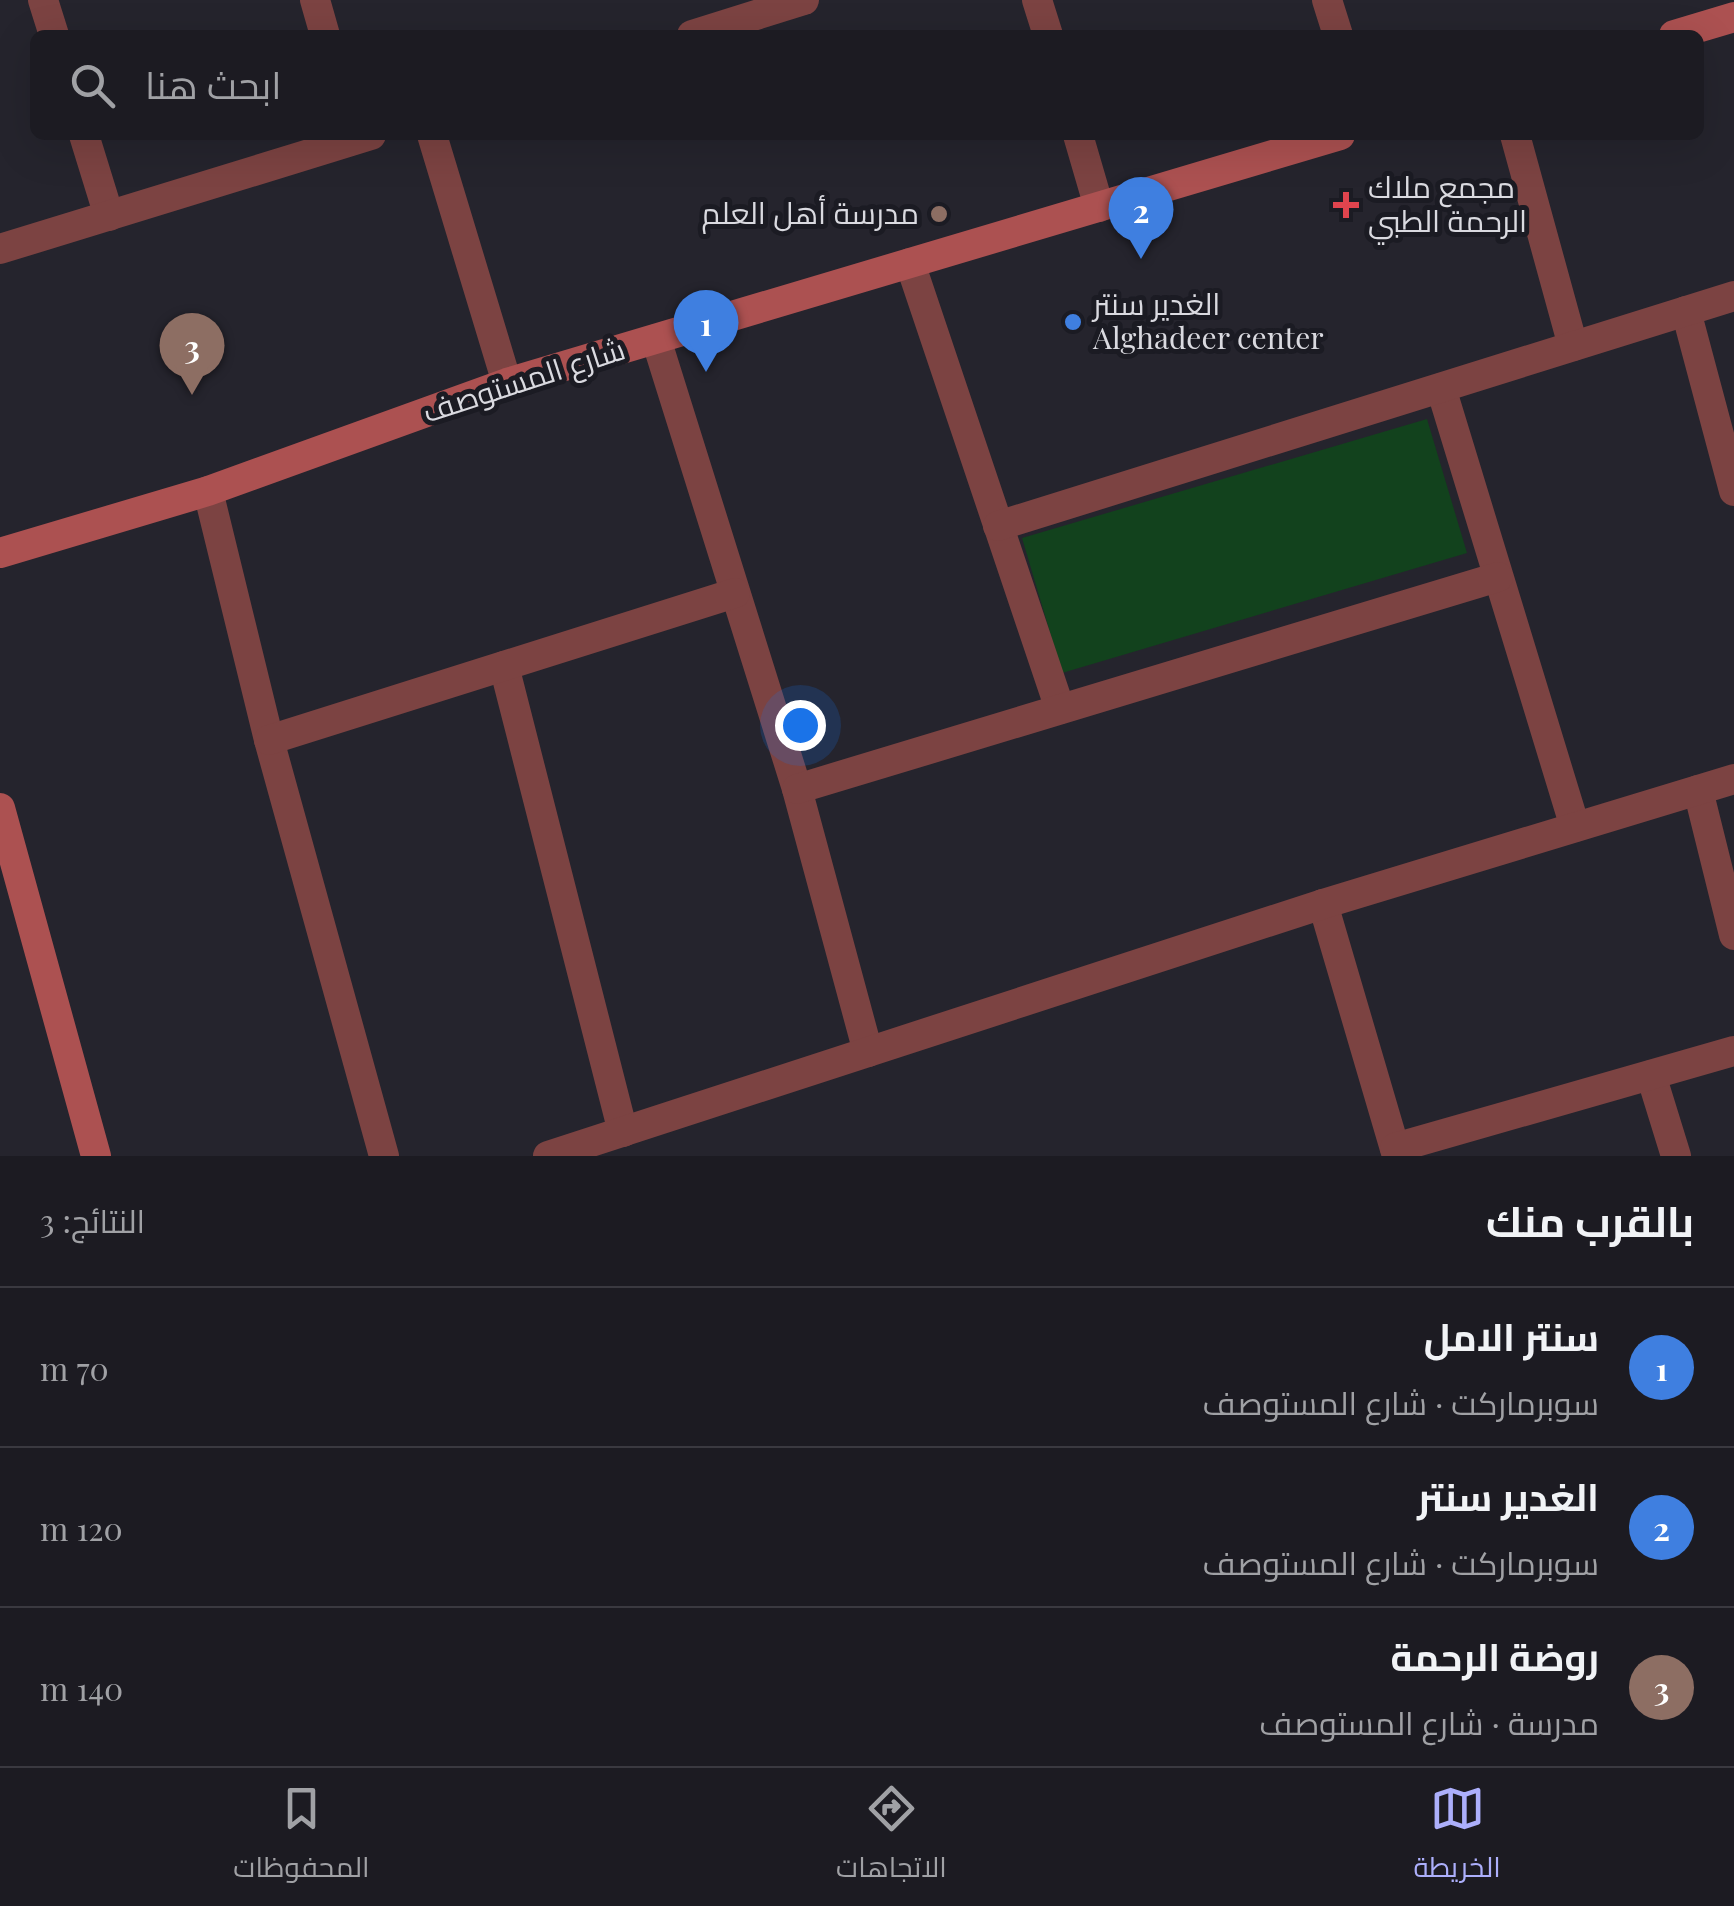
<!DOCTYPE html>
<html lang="ar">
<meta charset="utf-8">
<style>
:root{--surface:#1c1b22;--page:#29282f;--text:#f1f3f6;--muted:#a0a1a5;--line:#3a3940;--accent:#acaffb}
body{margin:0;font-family:"Playfair Display",Cairo,serif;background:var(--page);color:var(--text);direction:rtl}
.you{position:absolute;left:800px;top:725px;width:35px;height:35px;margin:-25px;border:8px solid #fff;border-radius:50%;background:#1a73e8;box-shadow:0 0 0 15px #1a73e833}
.badge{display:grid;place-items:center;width:65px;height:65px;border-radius:50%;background:var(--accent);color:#fff;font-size:32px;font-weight:700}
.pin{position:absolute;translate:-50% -82px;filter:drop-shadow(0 2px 5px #0008)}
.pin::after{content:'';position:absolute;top:52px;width:35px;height:30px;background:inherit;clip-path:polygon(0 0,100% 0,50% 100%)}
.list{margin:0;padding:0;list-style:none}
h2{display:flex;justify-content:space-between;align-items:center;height:130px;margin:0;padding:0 40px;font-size:42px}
h2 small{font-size:32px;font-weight:400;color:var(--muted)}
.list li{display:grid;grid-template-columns:65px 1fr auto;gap:30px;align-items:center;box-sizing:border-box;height:160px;padding:0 40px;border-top:2px solid var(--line)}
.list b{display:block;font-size:38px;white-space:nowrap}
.list p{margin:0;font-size:32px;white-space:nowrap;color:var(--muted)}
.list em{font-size:32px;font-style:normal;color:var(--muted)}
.icon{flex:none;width:55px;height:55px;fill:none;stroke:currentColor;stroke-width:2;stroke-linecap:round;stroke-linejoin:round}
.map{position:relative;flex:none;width:1734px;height:1156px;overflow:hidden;direction:ltr}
.search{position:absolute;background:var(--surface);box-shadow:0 10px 40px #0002;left:30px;right:30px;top:30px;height:110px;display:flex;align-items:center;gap:25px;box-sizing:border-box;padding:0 35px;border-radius:15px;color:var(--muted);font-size:38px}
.sheet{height:610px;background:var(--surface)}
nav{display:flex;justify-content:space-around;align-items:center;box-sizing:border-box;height:140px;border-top:2px solid var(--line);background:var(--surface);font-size:28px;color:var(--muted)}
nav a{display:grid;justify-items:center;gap:5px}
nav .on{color:var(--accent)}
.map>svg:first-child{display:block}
</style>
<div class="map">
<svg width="1734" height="1156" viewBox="0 0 1734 1156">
<rect width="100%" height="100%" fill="#25242d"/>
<path fill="#12421d" d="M1427 419 1467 553 1062 673 1022 538Z"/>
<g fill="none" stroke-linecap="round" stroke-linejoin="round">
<g stroke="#7c4342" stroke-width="30">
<path d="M43 0 54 35"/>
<path d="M315 0 325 35"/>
<path d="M1037 0 1048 35"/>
<path d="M1327 0 1338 35"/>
<path d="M692 35 804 0"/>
<path d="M84 135 109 216"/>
<path d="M432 135 507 383"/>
<path d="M1078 135 1099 207"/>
<path d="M1515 135 1573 346"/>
<path d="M0 249 371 135"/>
<path d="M910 263 1060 709"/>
<path d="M1686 311 1734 491"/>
<path d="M656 339 797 789 868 1052"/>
<path d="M1441 388 1575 827"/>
<path d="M208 491 269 740 384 1156"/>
<path d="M998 526 1734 296"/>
<path d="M504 666 623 1132"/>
<path d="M269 740 735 593"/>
<path d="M797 789 1498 577"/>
<path d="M1698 790 1734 935"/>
<path d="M1323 904 1397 1156"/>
<path d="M1651 1075 1676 1156"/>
<path d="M1395 1148 1734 1051"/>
<path d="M548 1156 1323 904 1734 779"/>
</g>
<g stroke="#ac5151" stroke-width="30">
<path d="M1674 35 1734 17"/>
<path d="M0 553 208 491 507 383 1340 135"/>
<path d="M0 808 96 1156"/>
</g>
</g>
<path fill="#e0444e" stroke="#1b1b23" stroke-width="4" d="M1341 190h10v10h10v10h-10v10h-10v-10h-10v-10h10z"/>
<circle fill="#8d6e63" stroke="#1b1b23" stroke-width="4" cx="939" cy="214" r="10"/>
<circle fill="#3f7fe0" stroke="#1b1b23" stroke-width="4" cx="1073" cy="322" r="10"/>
<g text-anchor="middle" stroke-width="10" stroke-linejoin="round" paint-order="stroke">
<g font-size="30" fill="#dadae0" stroke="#1b1b23" text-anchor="start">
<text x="1368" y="198">مجمع ملاك<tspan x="1368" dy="34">الرحمة الطبي</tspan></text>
<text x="919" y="224" text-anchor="end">مدرسة أهل العلم</text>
<text x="1093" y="315">الغدير سنتر<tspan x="1093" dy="34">Alghadeer center</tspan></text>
</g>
<g font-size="30" fill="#dadae0" stroke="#1b1b23">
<text transform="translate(524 381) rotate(-18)" y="10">شارع المستوصف</text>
</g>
</g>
</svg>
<div class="you"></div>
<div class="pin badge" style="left:706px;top:372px;background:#3f7fe0">1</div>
<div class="pin badge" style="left:1141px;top:259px;background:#3f7fe0">2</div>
<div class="pin badge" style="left:192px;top:395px;background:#8d6e63">3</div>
<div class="search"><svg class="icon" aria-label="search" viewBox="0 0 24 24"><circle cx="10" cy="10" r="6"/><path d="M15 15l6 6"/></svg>ابحث هنا</div>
</div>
<section class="sheet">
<h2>بالقرب منك<small>النتائج: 3</small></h2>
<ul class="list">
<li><span class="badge" style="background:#3f7fe0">1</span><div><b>سنتر الامل</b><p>سوبرماركت · شارع المستوصف</p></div><em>70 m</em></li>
<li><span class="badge" style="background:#3f7fe0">2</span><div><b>الغدير سنتر</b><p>سوبرماركت · شارع المستوصف</p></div><em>120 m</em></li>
<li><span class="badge" style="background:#8d6e63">3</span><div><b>روضة الرحمة</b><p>مدرسة · شارع المستوصف</p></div><em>140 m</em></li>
</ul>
</section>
<nav>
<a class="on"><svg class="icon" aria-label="map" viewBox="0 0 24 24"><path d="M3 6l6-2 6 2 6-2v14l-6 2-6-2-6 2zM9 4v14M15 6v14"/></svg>الخريطة</a>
<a><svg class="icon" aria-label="directions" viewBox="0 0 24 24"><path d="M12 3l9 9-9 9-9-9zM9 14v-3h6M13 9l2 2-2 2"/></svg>الاتجاهات</a>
<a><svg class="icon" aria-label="saved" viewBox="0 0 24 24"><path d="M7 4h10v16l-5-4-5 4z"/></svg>المحفوظات</a>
</nav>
